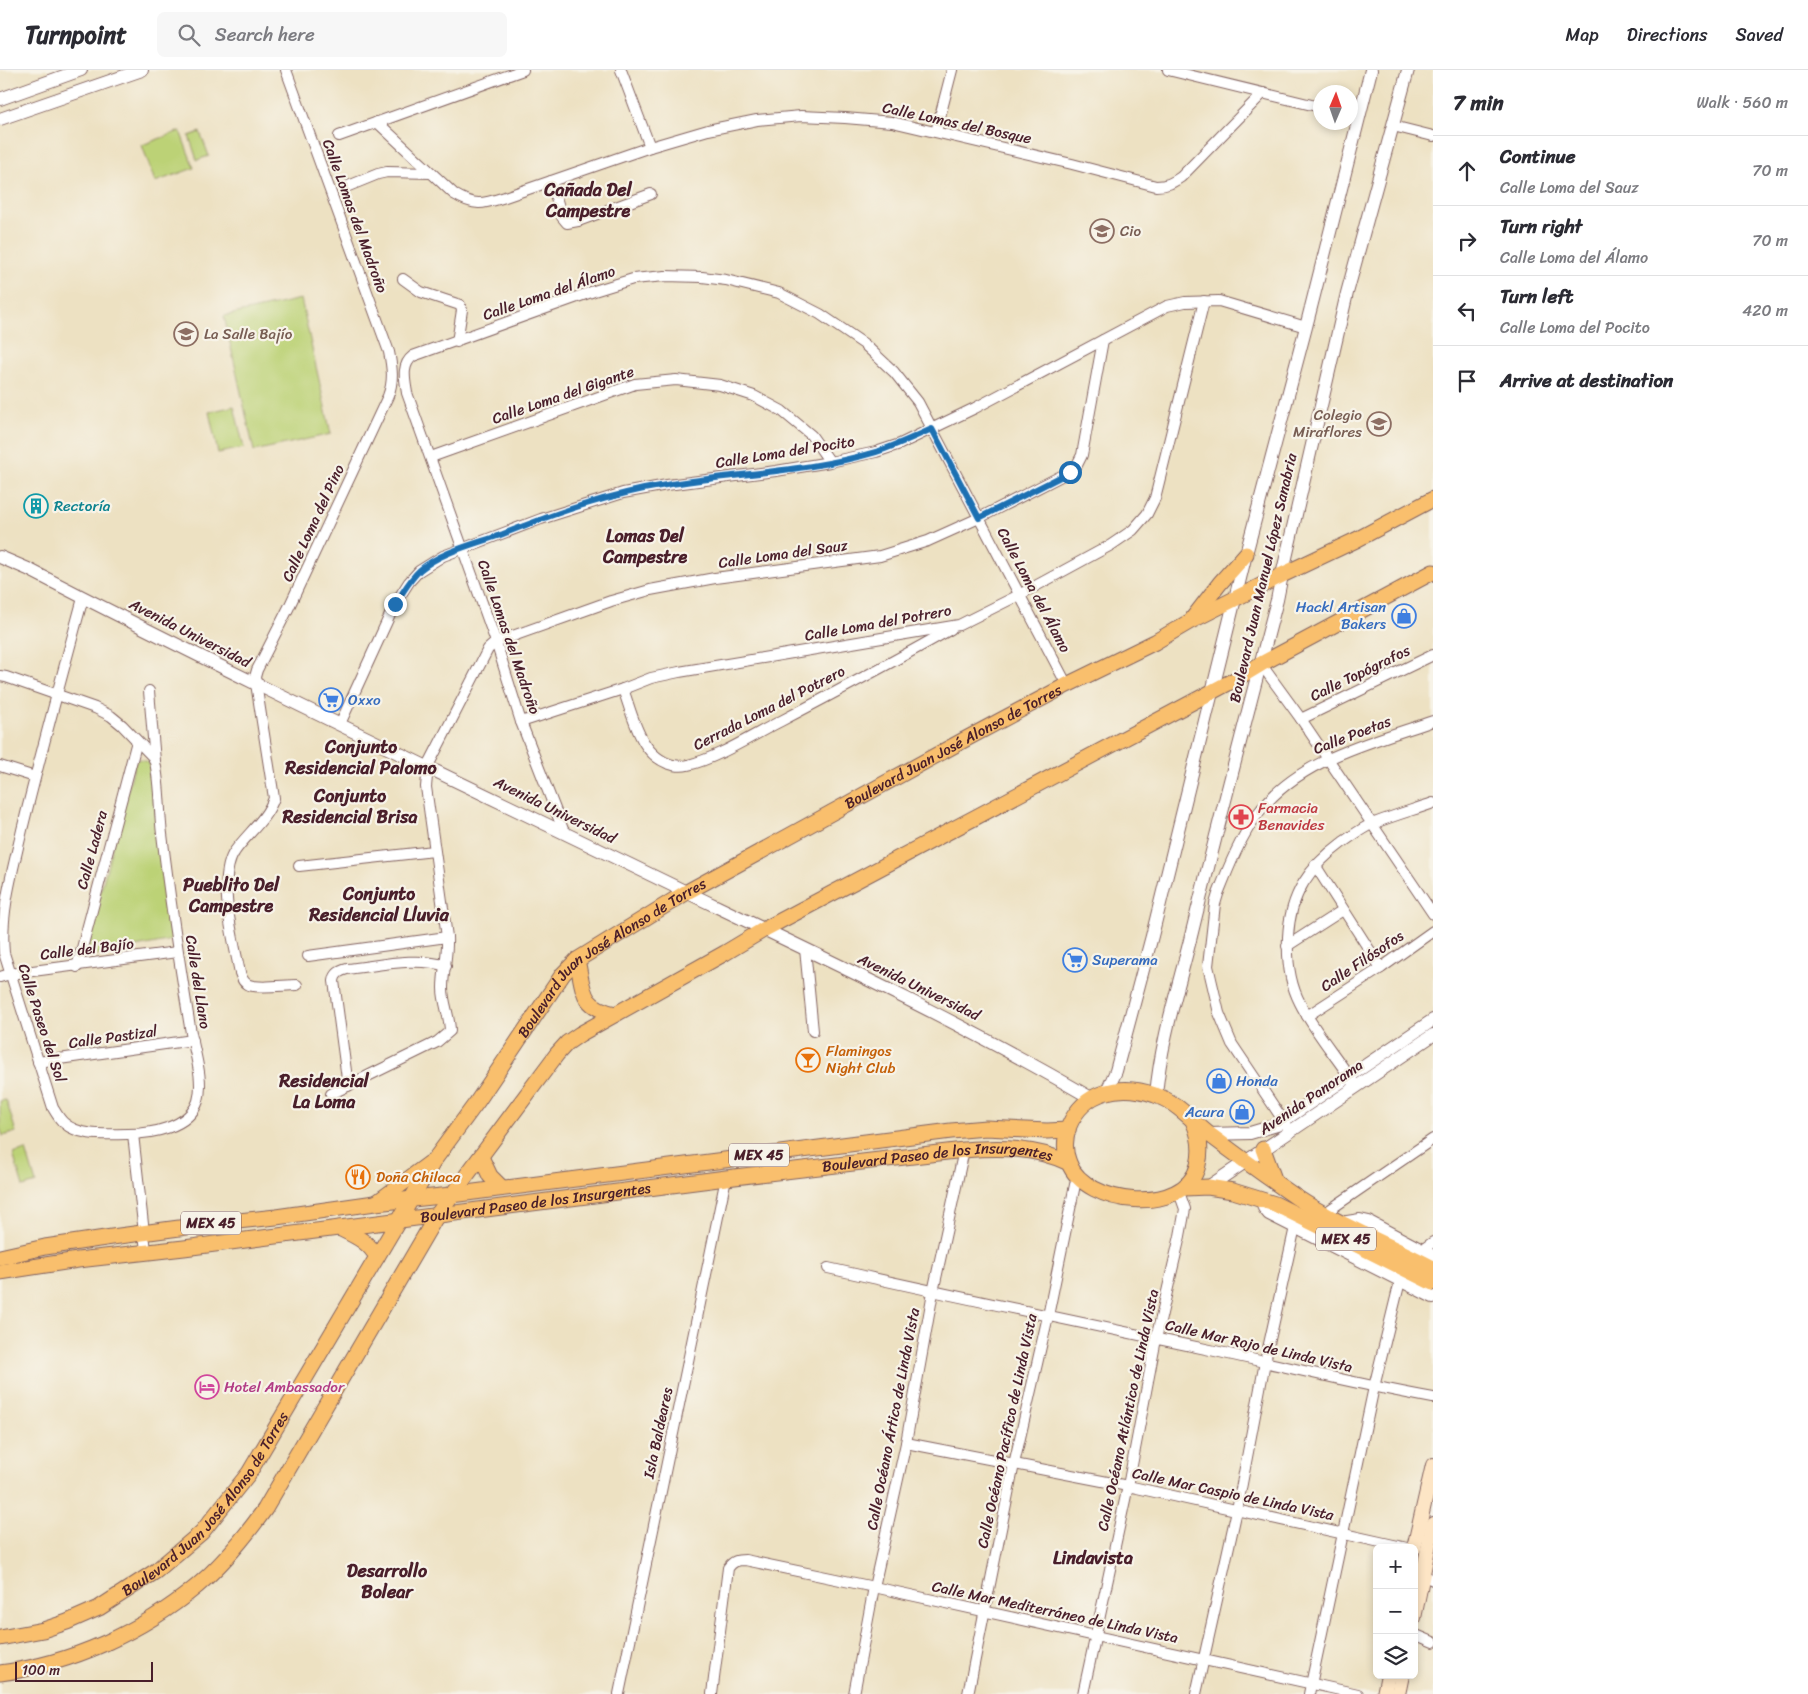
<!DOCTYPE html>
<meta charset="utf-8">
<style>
:root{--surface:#fff;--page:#f7f7f7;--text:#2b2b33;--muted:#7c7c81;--line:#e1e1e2}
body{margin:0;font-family:Sriracha,sans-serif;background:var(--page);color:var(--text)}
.controls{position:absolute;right:15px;bottom:15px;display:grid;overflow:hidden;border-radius:8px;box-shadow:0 2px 8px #0003}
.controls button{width:45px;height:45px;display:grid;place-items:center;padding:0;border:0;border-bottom:1px solid var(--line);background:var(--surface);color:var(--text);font:25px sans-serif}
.compass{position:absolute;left:1313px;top:15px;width:45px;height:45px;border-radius:50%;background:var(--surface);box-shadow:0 2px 8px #0003;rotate:2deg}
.scale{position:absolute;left:15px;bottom:12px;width:138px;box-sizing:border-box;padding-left:5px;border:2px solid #4a1f2b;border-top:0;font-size:14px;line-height:18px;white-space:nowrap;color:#4a1f2b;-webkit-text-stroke:4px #f7f3e8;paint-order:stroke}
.stop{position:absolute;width:15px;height:15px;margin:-11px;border:4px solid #1f6fb2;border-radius:50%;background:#fff}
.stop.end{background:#1f6fb2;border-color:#fff;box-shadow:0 1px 5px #0008}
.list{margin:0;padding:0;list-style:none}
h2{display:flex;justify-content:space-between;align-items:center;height:65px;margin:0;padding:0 20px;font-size:21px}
h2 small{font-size:16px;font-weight:400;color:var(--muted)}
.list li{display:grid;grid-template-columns:32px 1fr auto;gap:15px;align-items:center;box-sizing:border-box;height:70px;padding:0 20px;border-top:1px solid var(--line)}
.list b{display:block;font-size:19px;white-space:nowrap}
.list p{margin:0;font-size:16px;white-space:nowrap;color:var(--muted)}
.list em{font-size:16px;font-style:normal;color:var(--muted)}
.icon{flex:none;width:28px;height:28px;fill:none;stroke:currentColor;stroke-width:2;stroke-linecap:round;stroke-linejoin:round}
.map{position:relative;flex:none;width:1433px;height:1624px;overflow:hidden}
header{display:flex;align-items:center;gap:30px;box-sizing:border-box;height:70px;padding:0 25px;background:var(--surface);border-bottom:1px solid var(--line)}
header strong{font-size:24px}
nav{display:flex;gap:28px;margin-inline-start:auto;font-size:18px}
.search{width:350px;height:45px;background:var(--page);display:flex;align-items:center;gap:12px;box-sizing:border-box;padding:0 18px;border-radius:8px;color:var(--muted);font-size:19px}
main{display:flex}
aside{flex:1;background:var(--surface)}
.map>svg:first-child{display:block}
</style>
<header>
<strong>Turnpoint</strong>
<div class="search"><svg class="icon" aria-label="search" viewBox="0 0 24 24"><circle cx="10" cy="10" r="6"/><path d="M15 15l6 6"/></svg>Search here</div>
<nav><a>Map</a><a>Directions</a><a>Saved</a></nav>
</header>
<main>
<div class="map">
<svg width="1433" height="1624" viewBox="0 0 1433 1624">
<rect width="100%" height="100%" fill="#f7f3e8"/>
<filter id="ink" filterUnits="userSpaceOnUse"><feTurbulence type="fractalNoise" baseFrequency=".02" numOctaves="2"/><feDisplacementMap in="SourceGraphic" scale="10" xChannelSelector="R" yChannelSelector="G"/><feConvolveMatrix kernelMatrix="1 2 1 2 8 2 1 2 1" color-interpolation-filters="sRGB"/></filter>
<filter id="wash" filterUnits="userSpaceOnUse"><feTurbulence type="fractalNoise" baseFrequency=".0096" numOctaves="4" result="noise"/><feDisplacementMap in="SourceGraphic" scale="20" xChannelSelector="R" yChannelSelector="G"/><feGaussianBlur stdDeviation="1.12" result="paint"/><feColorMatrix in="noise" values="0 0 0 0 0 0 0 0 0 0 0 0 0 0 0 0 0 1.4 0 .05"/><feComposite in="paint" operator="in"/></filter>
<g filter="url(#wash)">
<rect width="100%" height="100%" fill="#ede1c2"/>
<g fill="#bcd276" stroke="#837850">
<path d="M180 61 194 98 155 112 142 75Z"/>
<path d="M200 62 209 86 197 90 189 66Z"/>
<path d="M301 229 331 364 254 381 224 246Z"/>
<path d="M234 336 244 378 218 383 209 342Z"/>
<path d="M138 689 149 692 172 870 83 887 135 693Z"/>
<path d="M6 1030 16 1062 3 1066 0 1058V1031Z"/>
<path d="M26 1080 36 1113 23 1117 13 1084Z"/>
</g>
</g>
<g filter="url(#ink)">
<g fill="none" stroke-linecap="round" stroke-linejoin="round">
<g stroke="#836360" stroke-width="12">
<g id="minor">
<path d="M286 0 389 282C392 297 394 311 388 326L289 537 257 600 255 607 274 728C267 749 247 764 235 781 216 807 234 872 240 903 242 908 243 913 249 915 260 919 284 915 297 915"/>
<path d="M621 0 650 77"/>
<path d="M1168 0 1320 37"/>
<path d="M377 52 454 124C475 137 483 134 505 127L650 77 708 60 757 50 801 46 845 48 892 52 1072 94 1156 116C1167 116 1172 113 1181 107L1263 23"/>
<path d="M1393 56 1433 66"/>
<path d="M936 62 952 0"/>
<path d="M339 66 523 0"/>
<path d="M551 111 562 147 567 153 578 151 651 124"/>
<path d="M346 117 378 104 387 102 431 103"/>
<path d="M403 209 421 222 460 235 462 240 457 272"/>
<path d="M431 387 635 314 676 310 720 315 754 326 782 341 811 365 830 392"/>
<path d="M1261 594 1301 649 1433 844"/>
<path d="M0 606 6 607 95 638 111 646 122 655 153 687 155 692C160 715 159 740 162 764 170 831 180 897 191 963 195 984 204 1010 198 1031 189 1058 151 1064 127 1064 107 1064 80 1067 64 1053 60 1050 56 1043 53 1038L4 883C0 842 13 800 22 760 41 682 62 605 83 528"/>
<path d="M623 619C633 646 640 687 673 695 678 696 684 696 688 695 718 688 753 665 781 651 838 621 895 591 951 559"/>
<path d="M149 621 155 691"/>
<path d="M1301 649 1433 585"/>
<path d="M521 652 623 619 651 608 679 602 959 555 1019 525 1111 475 1133 460 1147 444 1155 428 1204 231"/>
<path d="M340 654 395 534 409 512 419 501 443 486 541 449 623 423 667 415 776 401 830 392 876 382 900 374 975 338 1167 236 1185 232 1219 231 1306 257"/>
<path d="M0 696 35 707"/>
<path d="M564 762 521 652 496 572 407 323C405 310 401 295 413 286L594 221 633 209 665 206 702 207 726 210 779 223 820 244 864 274 894 302 918 332 1067 615"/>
<path d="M1315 795 1381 898"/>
<path d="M299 796 434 781"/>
<path d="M1287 876 1343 840"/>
<path d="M805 879 813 961"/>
<path d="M308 886 447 867"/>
<path d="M77 897 137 671"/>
<path d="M0 907 10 904 177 882"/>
<path d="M1307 946 1381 898 1433 861"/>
<path d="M38 992 193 970"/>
<path d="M1353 1012C1336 986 1314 961 1300 933 1290 914 1287 889 1288 867 1290 824 1309 797 1343 772 1352 766 1362 758 1372 754 1392 746 1413 740 1433 733"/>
<path d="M348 1016 334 911C335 903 340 901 347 899 377 896 417 886 446 896"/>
<path d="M331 1024 437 972 450 961C450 947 443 933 443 918 443 901 448 885 447 867L426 717 428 696 488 579 496 572 611 531 650 520 715 508 880 486 928 471 979 448 1069 402 1077 395 1082 385 1103 270"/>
<path d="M1287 1056 1232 974 1219 943 1208 896 1215 834 1218 824C1229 796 1241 766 1259 742 1299 689 1373 672 1433 651"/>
<path d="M133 1064 146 1181"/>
<path d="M1325 1143 1433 1069"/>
<path d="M1422 1180 1433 1172"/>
<path d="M828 1198C957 1227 1086 1254 1215 1281 1288 1297 1360 1315 1433 1328"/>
<path d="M906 1373 1128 1416 1407 1478"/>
<path d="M1414 1501 1433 1510"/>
<path d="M1414 1564 1433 1572"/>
<path d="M619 1624 726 1108"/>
<path d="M712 1624 728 1498C733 1491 737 1490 745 1490L874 1517 1358 1624"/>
<path d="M854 1624 874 1517 906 1373 933 1222 964 1080"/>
<path d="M968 1624 1014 1394 1048 1246 1077 1105"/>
<path d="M1083 1624 1128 1416 1156 1269 1180 1166 1185 1139 1179 1122"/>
<path d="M1196 1624 1237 1440 1265 1292 1295 1157"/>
<path d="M1309 1624 1374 1317 1400 1211"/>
</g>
</g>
<g stroke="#836360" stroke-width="14">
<g id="tertiary">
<path d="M0 29 81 0"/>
<path d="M0 49 142 0"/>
<path d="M0 487 28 499C244 611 464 714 682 820 820 886 959 951 1091 1028"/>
<path d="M1107 1021 1116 1001 1152 866 1246 484 1306 257 1371 0"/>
<path d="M1156 1025C1161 969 1179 916 1192 862 1219 751 1248 641 1277 530L1282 505 1347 223 1408 0"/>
<path d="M1209 1064 1250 1063 1277 1055 1433 950"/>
<path d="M1208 1117 1433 965"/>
<path d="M1262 1129 1264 1138 1269 1144 1433 1227"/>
<path d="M1341 1153 1360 1150 1369 1152 1433 1186"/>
</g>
</g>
<g stroke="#836360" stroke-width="16">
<g id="secondary">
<path d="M1414 1478 1433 1395"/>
<path d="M1414 1548 1433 1454"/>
<path d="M1384 1624 1388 1605"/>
<path d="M1398 1624 1402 1605"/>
</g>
</g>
<g stroke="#836360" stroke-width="17">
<g id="primary">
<path d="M1193 548 1220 513 1246 484"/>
<path d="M577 890C584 920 580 937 616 944"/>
<path d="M1193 1051C1200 1066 1202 1079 1198 1095 1186 1147 1085 1136 1069 1093 1064 1081 1065 1067 1069 1056 1084 1020 1121 1013 1155 1025 1177 1032 1192 1051 1210 1065 1238 1086 1267 1107 1296 1127 1338 1155 1388 1174 1433 1198"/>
<path d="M1263 1079 1275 1112"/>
<path d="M481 1087 490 1106 502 1118"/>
<path d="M1185 1118 1208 1117 1233 1121 1275 1134 1433 1213"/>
<path d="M376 1133 430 1093"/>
<path d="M339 1158C355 1166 368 1171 377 1187"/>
<path d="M0 1187 45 1177 112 1167 209 1154 276 1147 375 1133 451 1125 951 1061 986 1058 1047 1061 1068 1060"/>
<path id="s1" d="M0 1202 78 1190 184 1178 726 1108 964 1080C1001 1077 1035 1077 1069 1093"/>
<path id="s2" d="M0 1568 43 1560 67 1552 99 1538 156 1501 202 1462 249 1403 435 1089 477 1032 563 904 577 890 687 822 964 670 1067 615 1155 572 1189 552 1282 505 1356 470 1433 429"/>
<path d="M0 1603C71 1594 142 1562 197 1516 223 1494 245 1467 265 1439L437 1145 557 984 567 973 580 964 725 883 765 859 1236 609 1261 594 1433 502"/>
</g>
</g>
<use href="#minor" stroke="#fff" stroke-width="10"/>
<use href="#tertiary" stroke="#fff" stroke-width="12"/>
<use href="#secondary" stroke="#fde5c5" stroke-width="14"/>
<use href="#primary" stroke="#f9bf6d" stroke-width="15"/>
</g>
</g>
<g fill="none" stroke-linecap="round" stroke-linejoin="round" filter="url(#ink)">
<path stroke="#1f6fb2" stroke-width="6" d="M395 534C403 523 409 510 420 500 442 481 476 474 503 464 556 443 609 424 666 415 736 403 808 402 876 382 895 376 914 367 932 359L979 448 1070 402"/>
</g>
<defs>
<g id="school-ring" transform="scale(1.25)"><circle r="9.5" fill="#f7f3e8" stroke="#8d6e63" stroke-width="1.5"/><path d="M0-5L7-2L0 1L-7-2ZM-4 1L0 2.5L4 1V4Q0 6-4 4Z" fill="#8d6e63"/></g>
<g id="university-ring" transform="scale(1.25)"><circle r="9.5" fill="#f7f3e8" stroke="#8d6e63" stroke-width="1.5"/><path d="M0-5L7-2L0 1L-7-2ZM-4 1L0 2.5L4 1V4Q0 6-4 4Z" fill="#8d6e63"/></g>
<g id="building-ring" transform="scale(1.25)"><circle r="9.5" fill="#f7f3e8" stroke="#0f9aa8" stroke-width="1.5"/><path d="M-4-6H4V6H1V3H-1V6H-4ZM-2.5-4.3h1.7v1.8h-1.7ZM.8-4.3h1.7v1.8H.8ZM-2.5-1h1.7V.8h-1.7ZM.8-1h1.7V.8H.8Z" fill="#0f9aa8"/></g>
<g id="shop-ring" transform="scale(1.25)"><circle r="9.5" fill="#f7f3e8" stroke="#3f7fe0" stroke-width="1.5"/><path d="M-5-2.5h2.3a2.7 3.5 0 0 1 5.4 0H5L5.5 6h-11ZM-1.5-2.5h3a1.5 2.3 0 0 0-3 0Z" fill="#3f7fe0"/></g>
<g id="supermarket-ring" transform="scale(1.25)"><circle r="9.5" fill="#f7f3e8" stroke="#3f7fe0" stroke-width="1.5"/><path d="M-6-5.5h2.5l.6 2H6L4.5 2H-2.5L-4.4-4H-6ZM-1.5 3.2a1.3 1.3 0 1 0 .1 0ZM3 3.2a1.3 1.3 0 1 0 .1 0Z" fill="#3f7fe0"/></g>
<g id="pharmacy-ring" transform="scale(1.25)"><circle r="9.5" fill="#f7f3e8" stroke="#e0444e" stroke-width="1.5"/><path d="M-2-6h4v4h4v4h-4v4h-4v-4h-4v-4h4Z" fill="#e0444e"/></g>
<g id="bar-ring" transform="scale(1.25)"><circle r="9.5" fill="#f7f3e8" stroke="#e8710a" stroke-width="1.5"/><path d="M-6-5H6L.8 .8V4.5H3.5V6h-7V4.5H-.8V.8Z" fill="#e8710a"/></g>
<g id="restaurant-ring" transform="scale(1.25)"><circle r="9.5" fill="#f7f3e8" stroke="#e8710a" stroke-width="1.5"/><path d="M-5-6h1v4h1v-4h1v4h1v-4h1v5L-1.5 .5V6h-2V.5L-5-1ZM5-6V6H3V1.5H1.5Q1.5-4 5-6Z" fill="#e8710a"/></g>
<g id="hotel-ring" transform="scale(1.25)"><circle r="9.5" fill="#f7f3e8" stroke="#d1479c" stroke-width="1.5"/><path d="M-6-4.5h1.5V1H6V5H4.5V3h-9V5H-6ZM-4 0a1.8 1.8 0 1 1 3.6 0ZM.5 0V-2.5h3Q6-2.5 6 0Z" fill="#d1479c"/></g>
</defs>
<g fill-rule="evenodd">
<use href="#school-ring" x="1102" y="161"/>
<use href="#university-ring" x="186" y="264"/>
<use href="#school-ring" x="1379" y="354"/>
<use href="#building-ring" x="36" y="436"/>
<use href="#shop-ring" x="1404" y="546"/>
<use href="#supermarket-ring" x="331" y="630"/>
<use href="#pharmacy-ring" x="1241" y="747"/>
<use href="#supermarket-ring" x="1075" y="890"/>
<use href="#bar-ring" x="808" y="990"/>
<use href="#shop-ring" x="1219" y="1011"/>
<use href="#shop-ring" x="1242" y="1042"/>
<use href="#restaurant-ring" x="358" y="1107"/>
<use href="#hotel-ring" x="207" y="1317"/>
</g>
<g text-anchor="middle" stroke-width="4.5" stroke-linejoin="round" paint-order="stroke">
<g fill="#f7f3e8" stroke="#7e5f64" stroke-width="1">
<rect x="729" y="1073.5" width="60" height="23" rx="4"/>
<rect x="181" y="1141.5" width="60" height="23" rx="4"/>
<rect x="1316" y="1157.5" width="60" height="23" rx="4"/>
</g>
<g font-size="14" font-weight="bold" fill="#4a1f2b">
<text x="759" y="1090">MEX 45</text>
<text x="211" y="1158">MEX 45</text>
<text x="1346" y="1174">MEX 45</text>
</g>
<g font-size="15" fill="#4a1f2b" stroke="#f7f3e8">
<text transform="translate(957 53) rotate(12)" y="5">Calle Lomas del Bosque</text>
<text transform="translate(355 146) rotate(70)" y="5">Calle Lomas del Madroño</text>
<text transform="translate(549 223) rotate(-19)" y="5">Calle Loma del Álamo</text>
<text transform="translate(563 325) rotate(-19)" y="5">Calle Loma del Gigante</text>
<text transform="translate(785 382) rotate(-9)" y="5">Calle Loma del Pocito</text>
<text transform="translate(313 453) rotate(-65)" y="5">Calle Loma del Pino</text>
<text transform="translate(783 484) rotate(-8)" y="5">Calle Loma del Sauz</text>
<text transform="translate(1263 508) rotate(-77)" y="5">Boulevard Juan Manuel López Sanabria</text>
<text transform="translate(1034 520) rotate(62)" y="5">Calle Loma del Álamo</text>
<text transform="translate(878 553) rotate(-10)" y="5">Calle Loma del Potrero</text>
<text transform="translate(190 563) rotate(27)" y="5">Avenida Universidad</text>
<text transform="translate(509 567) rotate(71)" y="5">Calle Lomas del Madroño</text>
<text transform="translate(1360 603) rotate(-26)" y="5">Calle Topógrafos</text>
<text transform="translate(769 638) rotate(-27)" y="5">Cerrada Loma del Potrero</text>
<text transform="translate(1352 665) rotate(-21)" y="5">Calle Poetas</text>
<text dy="5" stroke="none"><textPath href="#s2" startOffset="1350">Boulevard Juan José Alonso de Torres</textPath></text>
<text transform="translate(555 740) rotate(26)" y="5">Avenida Universidad</text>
<text transform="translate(92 780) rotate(-75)" y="5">Calle Ladera</text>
<text transform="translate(87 879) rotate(-7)" y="5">Calle del Bajío</text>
<text dy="5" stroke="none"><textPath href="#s2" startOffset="945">Boulevard Juan José Alonso de Torres</textPath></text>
<text transform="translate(1362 891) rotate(-34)" y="5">Calle Filósofos</text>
<text transform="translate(198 912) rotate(81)" y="5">Calle del Llano</text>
<text transform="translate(919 917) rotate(26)" y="5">Avenida Universidad</text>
<text transform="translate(42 953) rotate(72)" y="5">Calle Paseo del Sol</text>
<text transform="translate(113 967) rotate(-8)" y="5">Calle Pastizal</text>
<text transform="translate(1311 1027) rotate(-34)" y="5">Avenida Panorama</text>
<text dy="5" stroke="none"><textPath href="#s1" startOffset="945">Boulevard Paseo de los Insurgentes</textPath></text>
<text dy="5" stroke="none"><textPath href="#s1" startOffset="540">Boulevard Paseo de los Insurgentes</textPath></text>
<text transform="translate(1259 1276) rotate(13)" y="5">Calle Mar Rojo de Linda Vista</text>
<text transform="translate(1128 1340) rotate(-78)" y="5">Calle Océano Atlántico de Linda Vista</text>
<text transform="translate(893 1349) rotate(-79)" y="5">Calle Océano Ártico de Linda Vista</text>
<text transform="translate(1007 1361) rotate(-78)" y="5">Calle Océano Pacífico de Linda Vista</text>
<text transform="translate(658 1363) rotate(-78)" y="5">Isla Baldeares</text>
<text transform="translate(1233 1424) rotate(12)" y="5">Calle Mar Caspio de Linda Vista</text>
<text dy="5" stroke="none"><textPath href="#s2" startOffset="255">Boulevard Juan José Alonso de Torres</textPath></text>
<text transform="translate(1055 1542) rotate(12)" y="5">Calle Mar Mediterráneo de Linda Vista</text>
</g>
<g font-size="15" fill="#785e54" stroke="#f7f3e8" text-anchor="start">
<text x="1120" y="166">Cio</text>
<text x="204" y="269">La Salle Bajío</text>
<text x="1362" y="350" text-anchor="end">Colegio<tspan x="1362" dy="17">Miraflores</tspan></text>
</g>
<g font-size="15" fill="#0d838f" stroke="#f7f3e8" text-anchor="start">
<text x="54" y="441">Rectoría</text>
</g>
<g font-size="15" fill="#366cbe" stroke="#f7f3e8" text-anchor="start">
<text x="1386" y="542" text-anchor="end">Hackl Artisan<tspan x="1386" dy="17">Bakers</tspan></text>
<text x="348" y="635">Oxxo</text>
<text x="1092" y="895">Superama</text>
<text x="1236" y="1016">Honda</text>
<text x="1224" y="1047" text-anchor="end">Acura</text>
</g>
<g font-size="15" fill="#be3a42" stroke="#f7f3e8" text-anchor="start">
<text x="1258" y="743">Farmacia<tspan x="1258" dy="17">Benavides</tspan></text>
</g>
<g font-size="15" fill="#c56008" stroke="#f7f3e8" text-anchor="start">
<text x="826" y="986">Flamingos<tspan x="826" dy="17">Night Club</tspan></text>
<text x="376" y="1112">Doña Chilaca</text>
</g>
<g font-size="15" fill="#b23c85" stroke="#f7f3e8" text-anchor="start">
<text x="224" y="1322">Hotel Ambassador</text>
</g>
<g font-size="18" font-weight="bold" fill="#4a1f2b" stroke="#f7f3e8">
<text x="588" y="126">Cañada Del<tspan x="588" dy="21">Campestre</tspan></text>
<text x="645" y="472">Lomas Del<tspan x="645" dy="21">Campestre</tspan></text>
<text x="361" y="683">Conjunto<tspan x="361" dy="21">Residencial Palomo</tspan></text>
<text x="350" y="732">Conjunto<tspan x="350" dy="21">Residencial Brisa</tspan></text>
<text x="231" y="821">Pueblito Del<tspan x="231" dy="21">Campestre</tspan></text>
<text x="379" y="830">Conjunto<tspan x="379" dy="21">Residencial Lluvia</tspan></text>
<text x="324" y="1017">Residencial<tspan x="324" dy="21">La Loma</tspan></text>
<text x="1093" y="1494">Lindavista</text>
<text x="387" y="1507">Desarrollo<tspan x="387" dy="21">Bolear</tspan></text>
</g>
</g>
</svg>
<div class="controls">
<button>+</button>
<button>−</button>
<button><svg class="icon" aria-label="layers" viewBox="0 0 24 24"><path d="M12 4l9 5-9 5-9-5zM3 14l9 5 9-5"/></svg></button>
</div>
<svg class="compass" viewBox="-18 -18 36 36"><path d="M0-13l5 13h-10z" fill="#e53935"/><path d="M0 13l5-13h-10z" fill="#7c7c81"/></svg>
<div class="scale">100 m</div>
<div class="stop" style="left:1070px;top:402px"></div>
<div class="stop end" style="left:395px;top:534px"></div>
</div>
<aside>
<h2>7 min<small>Walk · 560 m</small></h2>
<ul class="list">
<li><svg class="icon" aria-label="ahead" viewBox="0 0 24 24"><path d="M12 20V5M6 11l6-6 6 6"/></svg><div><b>Continue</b><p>Calle Loma del Sauz</p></div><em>70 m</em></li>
<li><svg class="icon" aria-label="right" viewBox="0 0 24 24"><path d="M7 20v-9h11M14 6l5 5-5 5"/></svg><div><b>Turn right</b><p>Calle Loma del Álamo</p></div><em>70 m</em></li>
<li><svg class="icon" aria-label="left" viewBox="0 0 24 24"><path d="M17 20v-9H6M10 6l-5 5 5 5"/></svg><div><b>Turn left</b><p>Calle Loma del Pocito</p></div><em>420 m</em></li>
<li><svg class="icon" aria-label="arrive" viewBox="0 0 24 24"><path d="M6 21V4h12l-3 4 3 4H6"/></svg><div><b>Arrive at destination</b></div></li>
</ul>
</aside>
</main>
